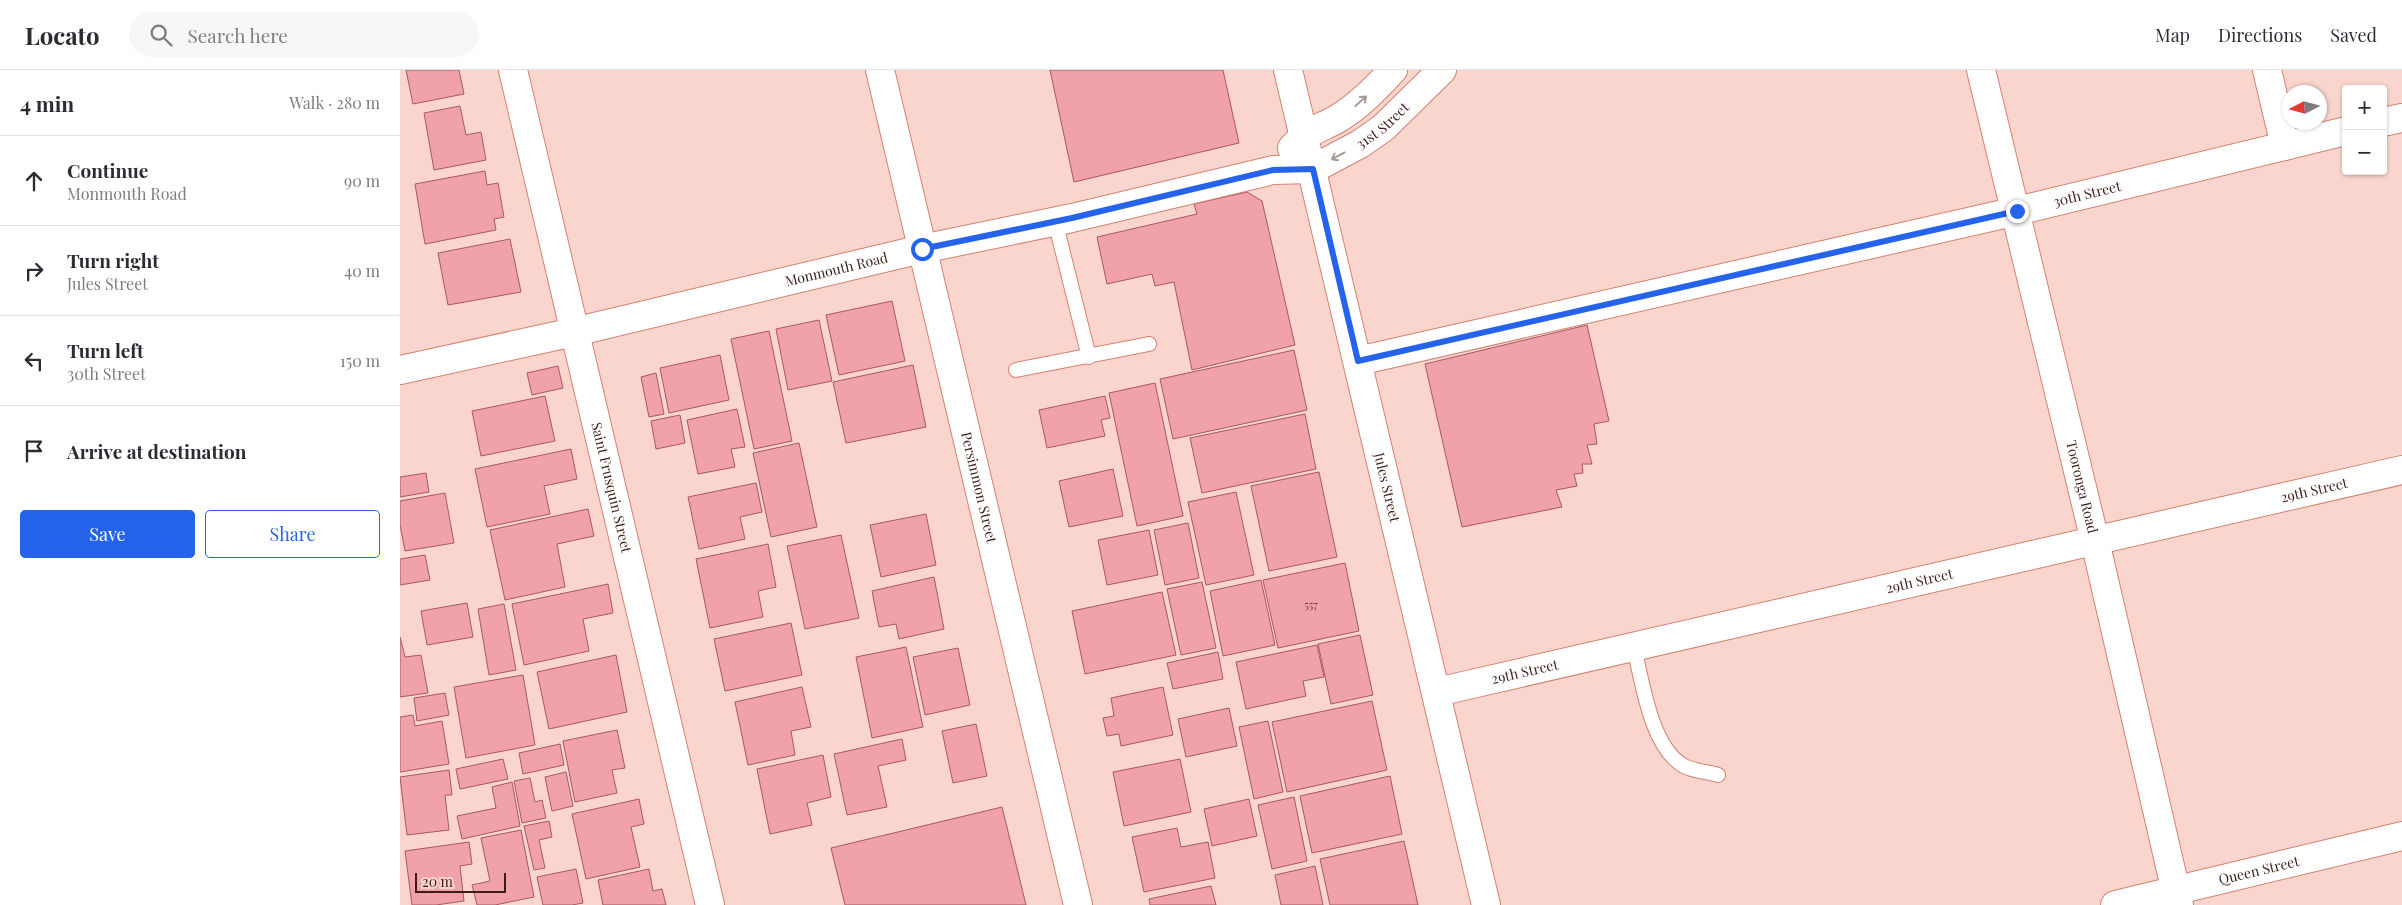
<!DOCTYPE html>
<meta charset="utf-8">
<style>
:root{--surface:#fff;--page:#f7f7f7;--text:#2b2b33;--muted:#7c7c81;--line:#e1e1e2;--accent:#2563eb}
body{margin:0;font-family:"Playfair Display",serif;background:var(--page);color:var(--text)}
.controls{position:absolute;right:15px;top:15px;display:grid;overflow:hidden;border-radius:5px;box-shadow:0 1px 4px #0004}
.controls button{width:45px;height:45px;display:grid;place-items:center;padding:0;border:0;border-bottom:1px solid var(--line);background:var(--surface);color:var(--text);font:25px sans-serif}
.compass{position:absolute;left:1882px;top:15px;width:45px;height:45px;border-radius:50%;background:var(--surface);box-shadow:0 1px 4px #0004;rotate:264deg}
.scale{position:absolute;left:15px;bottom:12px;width:91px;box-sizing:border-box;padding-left:5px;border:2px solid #3d1d16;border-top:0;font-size:14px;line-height:18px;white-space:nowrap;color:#3d1d16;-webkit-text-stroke:4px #f9d5cd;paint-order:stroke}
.stop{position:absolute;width:15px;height:15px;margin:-11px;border:4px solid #2563eb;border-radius:50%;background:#fff}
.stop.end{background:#2563eb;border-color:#fff;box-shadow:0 1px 5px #0008}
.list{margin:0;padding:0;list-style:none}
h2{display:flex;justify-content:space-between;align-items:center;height:65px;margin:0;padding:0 20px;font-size:21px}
h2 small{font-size:16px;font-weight:400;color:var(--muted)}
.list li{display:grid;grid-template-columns:32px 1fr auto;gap:15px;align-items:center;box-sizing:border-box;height:90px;padding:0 20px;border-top:1px solid var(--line)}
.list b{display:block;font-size:19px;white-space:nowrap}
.list p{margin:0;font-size:16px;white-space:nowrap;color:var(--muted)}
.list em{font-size:16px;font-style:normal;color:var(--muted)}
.actions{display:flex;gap:10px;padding:15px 20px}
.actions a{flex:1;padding:11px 0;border:1px solid var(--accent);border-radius:5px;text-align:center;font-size:18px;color:var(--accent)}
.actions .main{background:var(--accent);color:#fff}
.icon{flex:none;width:28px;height:28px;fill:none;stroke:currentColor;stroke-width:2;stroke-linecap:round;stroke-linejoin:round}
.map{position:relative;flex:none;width:2002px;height:835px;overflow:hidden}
header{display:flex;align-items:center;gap:30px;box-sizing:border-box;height:70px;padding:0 25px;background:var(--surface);border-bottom:1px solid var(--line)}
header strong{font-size:24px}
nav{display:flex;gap:28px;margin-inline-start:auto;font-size:18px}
.search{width:350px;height:45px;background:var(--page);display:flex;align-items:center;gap:12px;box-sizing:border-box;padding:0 18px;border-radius:28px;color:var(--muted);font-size:19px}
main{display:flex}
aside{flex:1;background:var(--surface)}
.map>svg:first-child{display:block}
</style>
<header>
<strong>Locato</strong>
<div class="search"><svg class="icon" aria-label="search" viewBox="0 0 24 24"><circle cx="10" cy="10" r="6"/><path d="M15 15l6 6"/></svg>Search here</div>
<nav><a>Map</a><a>Directions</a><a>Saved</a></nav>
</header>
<main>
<aside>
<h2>4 min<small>Walk · 280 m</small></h2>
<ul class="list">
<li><svg class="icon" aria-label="ahead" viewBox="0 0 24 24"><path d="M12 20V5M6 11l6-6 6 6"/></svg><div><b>Continue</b><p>Monmouth Road</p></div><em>90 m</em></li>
<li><svg class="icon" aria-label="right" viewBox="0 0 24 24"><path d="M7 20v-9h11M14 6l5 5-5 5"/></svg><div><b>Turn right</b><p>Jules Street</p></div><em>40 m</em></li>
<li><svg class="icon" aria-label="left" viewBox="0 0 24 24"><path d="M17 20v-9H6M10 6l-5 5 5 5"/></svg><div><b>Turn left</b><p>30th Street</p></div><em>150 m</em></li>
<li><svg class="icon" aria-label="arrive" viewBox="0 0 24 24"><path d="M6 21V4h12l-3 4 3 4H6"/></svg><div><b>Arrive at destination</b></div></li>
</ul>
<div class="actions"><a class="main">Save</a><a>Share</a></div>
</aside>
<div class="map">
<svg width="2002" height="835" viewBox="0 0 2002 835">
<rect width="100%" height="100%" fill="#f9d5cd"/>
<g fill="#f1a1a9" stroke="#a85862">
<path d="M6 0H59L64 24 13 34Z"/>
<path d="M650 0H823L839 73 674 112Z"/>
<path d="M60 36 66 65 81 62 86 90 34 100 24 43Z"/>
<path d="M85 101 87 115 98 113 104 147 94 149 96 160 25 174 15 114Z"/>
<path d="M847 122 862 131 895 275 792 300 774 212 755 216 752 204 707 214 697 167 797 144 794 134Z"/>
<path d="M110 169 121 222 48 235 38 183Z"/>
<path d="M492 231 505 291 439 305 426 245Z"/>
<path d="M419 250 432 311 388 320 376 259Z"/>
<path d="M1187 255 1209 351 1194 354 1197 374 1187 375 1192 394H1182L1183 403 1174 404 1177 416 1156 420 1162 437 1062 457 1025 294Z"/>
<path d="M369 261 392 371 354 379 331 269Z"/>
<path d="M894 280 907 340 773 369 760 309Z"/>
<path d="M320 285 329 330 269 343 260 298Z"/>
<path d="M513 295 526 357 446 373 433 312Z"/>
<path d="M158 296 163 318 132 325 127 303Z"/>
<path d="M256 303 264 344 249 347 241 307Z"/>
<path d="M755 313 783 446 737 456 709 323Z"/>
<path d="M145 326 155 371 81 386 72 341Z"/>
<path d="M705 326 710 348 701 350 705 366 647 378 639 340Z"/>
<path d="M337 339 345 377 331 379 335 397 298 404 287 350Z"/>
<path d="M905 344 916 399 802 423 790 368Z"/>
<path d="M280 345 285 373 256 379 251 351Z"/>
<path d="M399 373 417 457 371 467 353 383Z"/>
<path d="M171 379 177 409 144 416 150 444 87 457 75 399Z"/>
<path d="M713 399 723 446 669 457 659 411Z"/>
<path d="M919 402 937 487 869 501 851 416Z"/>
<path d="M26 403 29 422 0 427V407Z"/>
<path d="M356 413 362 442 340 447 345 469 299 479 288 427Z"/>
<path d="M836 422 854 505 806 515 788 432Z"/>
<path d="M45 423 54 473 5 481 0 455V431Z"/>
<path d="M188 439 194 466 157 474 165 517 105 530 90 460Z"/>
<path d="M526 444 536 495 481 507 470 455Z"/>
<path d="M788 453 799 508 765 515 754 460Z"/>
<path d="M749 460 758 505 707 515 698 470Z"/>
<path d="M441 465 459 548 405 559 387 476Z"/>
<path d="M368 474 376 517 358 521 363 547 310 558 296 489Z"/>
<path d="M25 485 30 510 0 515V489Z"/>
<path d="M945 493 959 561 878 578 863 510Z"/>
<path d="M534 507 544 559 499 569 496 554 479 557 472 521Z"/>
<path d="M861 510 875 575 823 586 810 521Z"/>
<path d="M802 512 816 578 781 585 767 519Z"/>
<path d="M208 514 213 543 183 549 189 581 124 595 112 534Z"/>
<path d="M762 522 776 585 685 604 672 541Z"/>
<path d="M67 533 73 567 27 575 21 541Z"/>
<path d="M104 534 116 600 89 605 78 539Z"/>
<path d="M391 553 402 605 325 621 314 569Z"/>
<path d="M960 565 973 625 931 634 918 574Z"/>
<path d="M0 567 5 587 21 585 28 623 0 627Z"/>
<path d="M917 575 924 607 903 611 906 626 846 639 836 592Z"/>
<path d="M506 577 523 657 472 668 456 587Z"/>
<path d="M558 578 570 635 525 645 513 587Z"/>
<path d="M818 582 823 609 773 619 767 593Z"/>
<path d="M216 585 227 642 149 659 137 602Z"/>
<path d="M123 605 135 675 66 688 54 617Z"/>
<path d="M402 617 411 657 391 661 395 685 348 695 335 632Z"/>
<path d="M763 617 773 665 721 676 719 664 707 666 703 648 714 646 711 628Z"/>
<path d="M45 623 49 645 17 651 14 628Z"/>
<path d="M972 631 987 700 887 722 872 652Z"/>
<path d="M829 638 837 676 786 687 778 649Z"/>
<path d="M13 645 15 656 42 651 49 694 0 702V647Z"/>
<path d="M868 651 883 722 854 729 839 657Z"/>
<path d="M576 654 587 706 553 713 542 661Z"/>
<path d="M217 660 225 698 212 700 217 723 175 732 163 671Z"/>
<path d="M502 669 506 690 478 696 487 737 447 745 434 684Z"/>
<path d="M160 674 164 695 123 704 119 683Z"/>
<path d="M423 685 431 727 407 733 412 755 370 764 357 699Z"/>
<path d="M103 689 108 709 60 719 56 699Z"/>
<path d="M780 689 791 742 724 756 713 702Z"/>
<path d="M49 700 52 725H45L49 760 7 765 0 707Z"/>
<path d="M166 702 173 736 152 741 145 707Z"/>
<path d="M990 706 1002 764 912 783 900 726Z"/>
<path d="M130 708 135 732 142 730 146 748 122 753 114 711Z"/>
<path d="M112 712 120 756 62 769 57 746 96 738 92 717Z"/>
<path d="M894 727 907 791 872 799 858 735Z"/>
<path d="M239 729 244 754 231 757 240 797 186 809 172 744Z"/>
<path d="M849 729 857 766 812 776 804 739Z"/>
<path d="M602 737 626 835H445L431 778Z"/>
<path d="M149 751 152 767 139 770 145 798 134 800 124 756Z"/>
<path d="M777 758 781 777 808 772 815 808 744 822 732 767Z"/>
<path d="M121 760 134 827 95 835H77L72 815 90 811 81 768Z"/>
<path d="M1004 771 1018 835H930L920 789Z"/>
<path d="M69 772 72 794 60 796 64 831 36 835H12L5 781Z"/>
<path d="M915 796 923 835H881L875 805Z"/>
<path d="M176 799 183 833 172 835H143L137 807Z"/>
<path d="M249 799 253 821 262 819 266 835H203L198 810Z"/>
<path d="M811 816 816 835H750L749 829Z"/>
</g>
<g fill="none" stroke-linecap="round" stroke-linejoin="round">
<g stroke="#d38270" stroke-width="16">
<g id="lane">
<path d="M655 151 689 287"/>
<path d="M616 300 749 274"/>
<path d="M1234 577C1242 611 1251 678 1284 696 1293 701 1308 702 1318 705"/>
</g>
</g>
<g stroke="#d38270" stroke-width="30">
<g id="street">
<path id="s1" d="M113 0 310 835"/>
<path id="s2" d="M480 0 678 835"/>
<path id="s3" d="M1581 0 1695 471 1779 835"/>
<path d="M1867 0 1885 76"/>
<path d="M1983 52 2002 48"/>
<path id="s4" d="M958 291 1617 141 1946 61"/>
<path id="s5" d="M1037 622 2002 400"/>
<path id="s6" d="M1715 835 2002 766"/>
</g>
</g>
<g stroke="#d38270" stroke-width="30">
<g id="secondary">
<path id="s7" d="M888 0 1086 835"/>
<path d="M892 78C909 60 917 60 937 49 959 36 976 18 993 0"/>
<path id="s8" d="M0 300 174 262 522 179 672 148 873 100 913 99 960 74 983 58 1042 0"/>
</g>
</g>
<use href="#lane" stroke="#fff" stroke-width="14"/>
<use href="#street" stroke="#fff" stroke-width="28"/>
<use href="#secondary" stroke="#fff" stroke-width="28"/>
</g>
<defs><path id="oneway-shaft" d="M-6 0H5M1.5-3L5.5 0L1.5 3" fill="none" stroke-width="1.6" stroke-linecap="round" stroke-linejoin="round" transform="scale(1.25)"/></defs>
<g stroke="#a89996">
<use href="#oneway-shaft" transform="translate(961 31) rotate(-42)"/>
<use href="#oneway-shaft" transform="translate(938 86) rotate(152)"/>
</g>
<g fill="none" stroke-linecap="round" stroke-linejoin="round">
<path stroke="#2563eb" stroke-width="6" d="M522 179 672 148 873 100 913 99 958 291 1617 141"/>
</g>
<g text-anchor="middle" stroke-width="5" stroke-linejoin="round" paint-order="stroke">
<g font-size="11" fill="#6a3e3b">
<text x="911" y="539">557</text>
</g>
<g font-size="14" fill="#3d1d16" stroke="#f9d5cd">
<text dy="5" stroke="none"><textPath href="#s8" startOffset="1018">31st Street</textPath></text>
<text dy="5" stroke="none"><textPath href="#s4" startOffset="748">30th Street</textPath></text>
<text dy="5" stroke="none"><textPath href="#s8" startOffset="448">Monmouth Road</textPath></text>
<text dy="5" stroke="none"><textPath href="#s2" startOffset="429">Persimmon Street</textPath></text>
<text dy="5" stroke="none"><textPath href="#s7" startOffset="429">Jules Street</textPath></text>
<text dy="5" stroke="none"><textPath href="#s3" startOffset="429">Tooronga Road</textPath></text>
<text dy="5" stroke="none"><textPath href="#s1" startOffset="429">Saint Frusquin Street</textPath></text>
<text dy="5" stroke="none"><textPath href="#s5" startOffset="900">29th Street</textPath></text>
<text dy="5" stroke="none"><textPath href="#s5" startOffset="495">29th Street</textPath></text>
<text dy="5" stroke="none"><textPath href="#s5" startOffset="90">29th Street</textPath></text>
<text dy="5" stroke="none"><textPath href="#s6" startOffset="148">Queen Street</textPath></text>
</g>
</g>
</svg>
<div class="controls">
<button>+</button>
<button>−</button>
</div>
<svg class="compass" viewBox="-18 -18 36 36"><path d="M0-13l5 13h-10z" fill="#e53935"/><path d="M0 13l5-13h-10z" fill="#7c7c81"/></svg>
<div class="scale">20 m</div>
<div class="stop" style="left:522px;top:179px"></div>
<div class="stop end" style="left:1617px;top:141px"></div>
</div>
</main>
